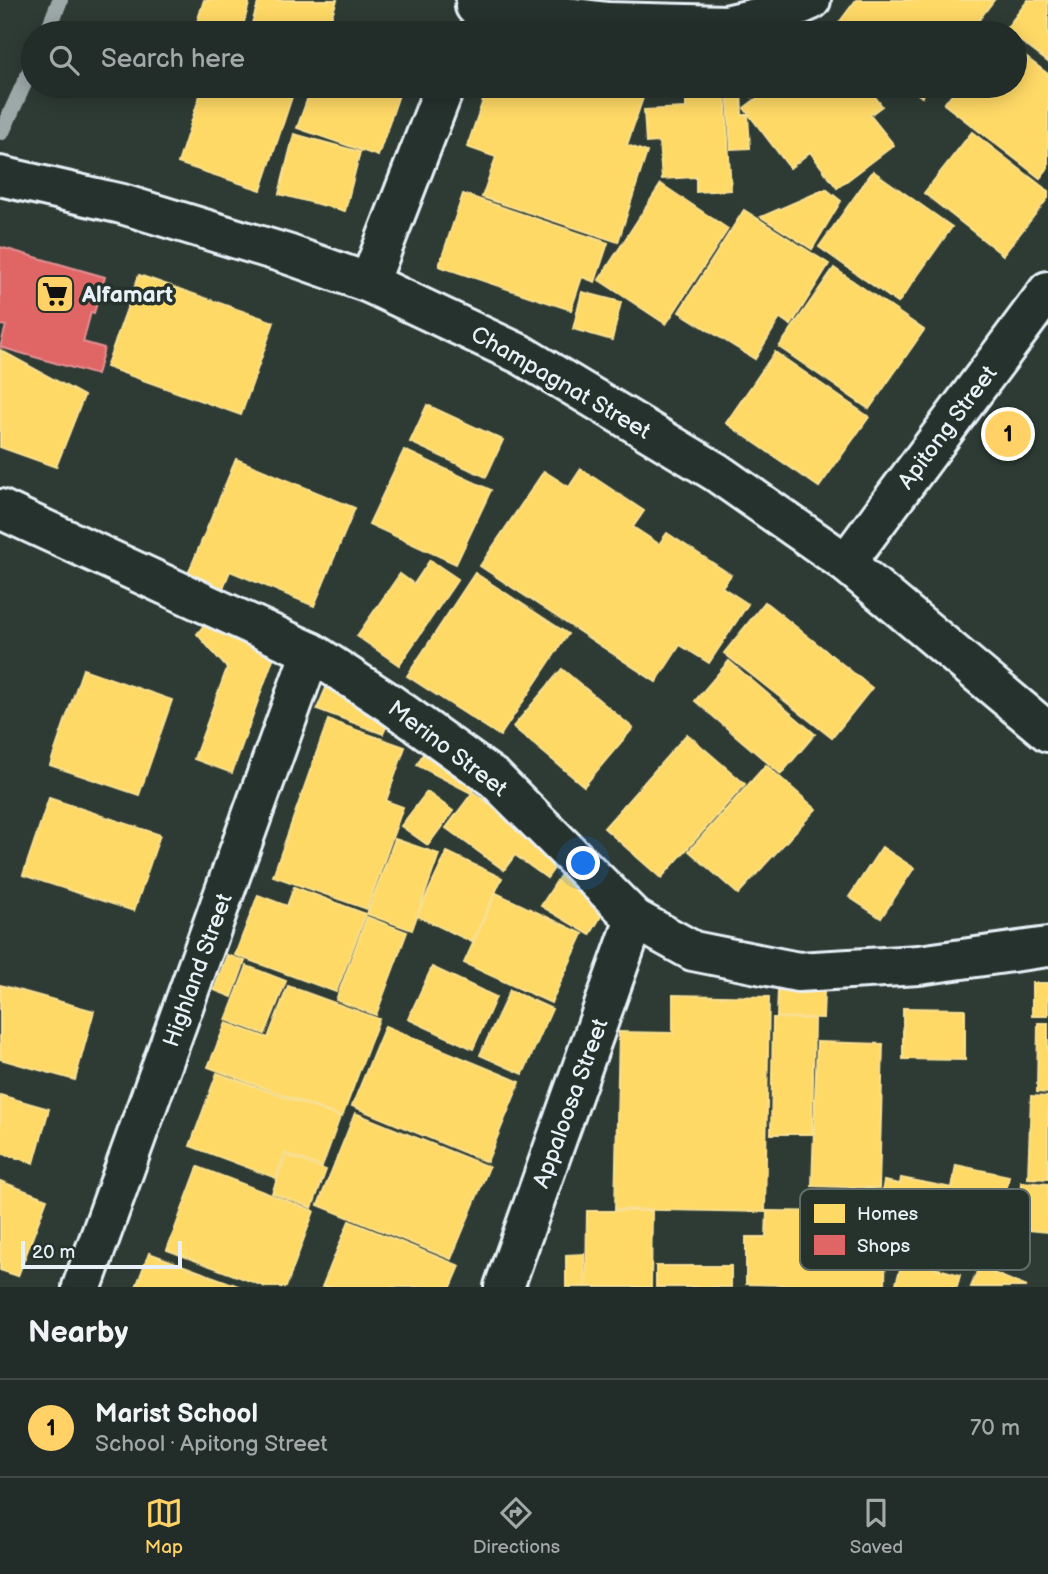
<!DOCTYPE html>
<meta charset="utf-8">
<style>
:root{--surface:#222c28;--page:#2a3430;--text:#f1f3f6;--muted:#a2a7a8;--line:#3f4845;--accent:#ffd166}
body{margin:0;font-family:"Balsamiq Sans",sans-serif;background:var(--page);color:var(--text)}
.scale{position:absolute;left:21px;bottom:18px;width:161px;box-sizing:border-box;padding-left:7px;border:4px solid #e8f1f8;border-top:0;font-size:19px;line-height:24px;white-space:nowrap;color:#e8f1f8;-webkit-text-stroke:5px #26332d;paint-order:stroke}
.you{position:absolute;left:584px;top:864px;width:24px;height:24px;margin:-18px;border:5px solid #fff;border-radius:50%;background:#1a73e8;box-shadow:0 0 0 10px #1a73e833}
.badge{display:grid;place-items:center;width:46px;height:46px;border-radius:50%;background:var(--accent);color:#111;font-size:23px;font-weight:700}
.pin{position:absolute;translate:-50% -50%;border:4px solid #fff;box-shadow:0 2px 7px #0006}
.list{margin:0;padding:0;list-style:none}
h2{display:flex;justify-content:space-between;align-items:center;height:91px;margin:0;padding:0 28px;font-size:30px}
h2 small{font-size:23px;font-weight:400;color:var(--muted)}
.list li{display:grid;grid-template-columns:46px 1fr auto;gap:21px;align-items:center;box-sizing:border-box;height:98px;padding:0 28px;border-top:2px solid var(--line)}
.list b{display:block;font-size:26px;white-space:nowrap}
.list p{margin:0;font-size:23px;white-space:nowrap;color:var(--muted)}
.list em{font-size:23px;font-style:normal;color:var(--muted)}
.icon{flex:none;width:38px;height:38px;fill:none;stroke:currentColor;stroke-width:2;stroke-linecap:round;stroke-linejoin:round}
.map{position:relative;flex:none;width:1048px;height:1287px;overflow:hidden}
.search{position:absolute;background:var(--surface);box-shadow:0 4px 18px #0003;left:21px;right:21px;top:21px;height:77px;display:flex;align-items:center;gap:18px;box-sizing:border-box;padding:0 24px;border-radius:38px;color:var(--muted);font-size:26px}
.sheet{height:189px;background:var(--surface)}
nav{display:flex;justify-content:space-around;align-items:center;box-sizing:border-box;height:98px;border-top:2px solid var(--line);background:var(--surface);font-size:19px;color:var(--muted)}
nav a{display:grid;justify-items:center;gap:4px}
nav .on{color:var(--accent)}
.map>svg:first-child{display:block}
</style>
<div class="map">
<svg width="1048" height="1287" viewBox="0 0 1048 1287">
<rect width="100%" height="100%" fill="#2e3b35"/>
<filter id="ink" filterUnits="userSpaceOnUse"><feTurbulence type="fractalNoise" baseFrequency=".0143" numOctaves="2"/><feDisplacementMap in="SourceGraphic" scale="14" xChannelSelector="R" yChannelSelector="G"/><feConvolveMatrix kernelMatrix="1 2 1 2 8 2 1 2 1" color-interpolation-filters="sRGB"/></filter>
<g filter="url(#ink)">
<g fill="#ffd966" stroke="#f8e092" stroke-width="2">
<path d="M204 0H250L241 33H226L196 25Z"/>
<path d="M259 0H337L326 33H249Z"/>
<path d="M856 0H994L969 33H834L832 32Z"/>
<path d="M1028 0H1048V62L1015 37V33L1005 30Z"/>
<path d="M1015 49 1048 74V168L1040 178 944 104 958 86H1015Z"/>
<path d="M203 86H257L292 97 261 190 178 163Z"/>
<path d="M312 86H402L378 156 297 128Z"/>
<path d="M488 86H647L627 145 647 152 618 242 482 197 496 157 467 147Z"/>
<path d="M727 86H741L742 115H748L750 148 731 149Z"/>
<path d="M744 86H768L752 97Z"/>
<path d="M773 86H867L882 106 870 115 894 145 837 188 810 152 790 168 744 108Z"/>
<path d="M907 86H930L922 97Z"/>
<path d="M725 89 731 190 696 192V177L662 179 659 142 646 143 644 110 686 108V91Z"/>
<path d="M972 132 1048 191V198L1003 255 924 193Z"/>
<path d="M294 134 360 152 345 211 279 194Z"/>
<path d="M873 171 952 227 898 303 819 247Z"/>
<path d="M661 184 728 229 666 324 599 280Z"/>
<path d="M826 189 841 201 812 249 761 217Z"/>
<path d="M463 194 608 243 595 282 582 277 571 310 439 266Z"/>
<path d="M744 210 829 264 791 325 780 318 755 359 679 312Z"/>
<path d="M834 268 924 330 869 409 779 347Z"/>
<path d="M139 275 274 322 241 415 106 367Z"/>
<path d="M582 292 621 302 612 340 573 329Z"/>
<path d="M0 350 84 396 56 467 0 447Z"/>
<path d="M775 352 869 417 819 487 726 423Z"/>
<path d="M427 405 503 440 486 477 410 442Z"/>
<path d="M404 450 491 490 456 564 369 524Z"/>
<path d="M236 459 355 508 314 606 230 571 223 588 188 574Z"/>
<path d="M581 469 644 511 633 527 659 544 667 533 731 575 722 587 748 604 709 663 680 645 656 682 480 566 544 471 569 487Z"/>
<path d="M430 560 458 579 399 665 357 636 400 574 414 584Z"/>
<path d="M475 573 568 634 500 736 407 676Z"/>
<path d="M765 602 872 688 832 738 724 653Z"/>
<path d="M214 613 278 645 232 773 194 759 227 668 197 634Z"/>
<path d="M729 661 815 734 781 774 695 701Z"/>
<path d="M83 669 172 700 139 795 50 765Z"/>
<path d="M562 669 633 728 584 786 513 727Z"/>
<path d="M326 688 392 714 383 734 317 709Z"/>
<path d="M328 720 405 747 386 801 403 807 367 909 273 876Z"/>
<path d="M687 734 745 784 661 878 604 828Z"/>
<path d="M426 748 480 777 471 793 417 765Z"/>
<path d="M766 765 816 809 738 894 689 851Z"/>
<path d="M427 792 453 811 428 845 401 826Z"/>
<path d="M473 792 563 856 547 878 515 855 504 870 446 828Z"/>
<path d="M49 798 160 835 134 911 23 875Z"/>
<path d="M395 839 439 854 412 930 367 914Z"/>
<path d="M882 847 914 868 881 918 849 897Z"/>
<path d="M447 852 502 878 472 942 417 916Z"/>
<path d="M560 876 607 906 590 935 541 906Z"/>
<path d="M294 887 366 914 336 992 235 955 258 895 287 906Z"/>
<path d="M496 893 583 934 551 1003 464 963Z"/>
<path d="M367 917 407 932 376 1015 336 1000Z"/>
<path d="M227 955 245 961 232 997 214 990Z"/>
<path d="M247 966 286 981 265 1034 226 1020Z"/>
<path d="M432 967 496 997 473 1049 408 1019Z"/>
<rect x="1032" y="983" width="16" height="33"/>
<path d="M0 985 94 1011 75 1080 0 1059Z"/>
<path d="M288 986 379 1019 342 1117 208 1067 226 1023 268 1038Z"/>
<path d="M778 989 824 991 823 1018 777 1017Z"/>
<path d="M510 990 552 1009 523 1074 480 1055Z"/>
<path d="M673 995 769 997 765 1212 615 1209 619 1032 673 1033Z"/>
<path d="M903 1008 965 1009V1060L903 1059Z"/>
<path d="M773 1018 814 1019 812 1134H771Z"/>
<path d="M1038 1023H1048V1093L1037 1092Z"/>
<path d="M385 1026 520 1082 487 1162 352 1106Z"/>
<path d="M817 1042 883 1044 879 1188 812 1186Z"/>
<path d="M217 1073 340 1117 322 1167 285 1153 276 1178 190 1146Z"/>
<path d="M0 1095 49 1109 34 1163 0 1153Z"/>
<path d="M1031 1096 1048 1097V1179L1028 1178Z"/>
<path d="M355 1113 489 1167 451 1259 318 1205Z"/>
<path d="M286 1155 326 1170 312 1208 272 1193Z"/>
<path d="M956 1165 1009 1176 992 1265 888 1244 891 1234 874 1231 875 1225 860 1222 862 1211 849 1209 852 1193 866 1195 867 1188 882 1192 884 1181 900 1184 901 1178 952 1188Z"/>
<path d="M198 1167 314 1211 286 1287H266L167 1250Z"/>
<path d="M0 1181 47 1199 18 1276 0 1270Z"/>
<path d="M1021 1182 1048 1184V1232L1018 1229Z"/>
<path d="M587 1211H652L651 1287H586Z"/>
<path d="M767 1211 859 1212V1234H886L885 1287 746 1284V1237H766Z"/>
<path d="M349 1221 460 1266 451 1287H322Z"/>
<path d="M149 1253 241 1287H136Z"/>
<path d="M584 1254 585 1287H566V1255Z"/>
<path d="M903 1259 960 1275 957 1287H895Z"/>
<rect x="656" y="1266" width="75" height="21"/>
<path d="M979 1267 1027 1287H971Z"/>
</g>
<path fill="#e06666" stroke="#e29092" stroke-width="2" d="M0 247 105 277 94 313 91 312 83 342 104 348 97 375 0 347 6 326 0 325Z"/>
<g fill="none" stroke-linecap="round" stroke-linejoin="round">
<g stroke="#9da8a9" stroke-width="16">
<path d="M47 33 60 0"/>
<path d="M2 132 33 64"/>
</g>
<g stroke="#e8f1f8" stroke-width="44">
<g id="minor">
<path d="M475 6 608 22 726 25 786 11 811 0"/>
<path d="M369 283 445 86"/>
<path d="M0 509 311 652 389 703 495 779 635 919 693 951 798 972 919 965 1048 947"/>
<path d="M846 563 1048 291"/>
<path d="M82 1287 311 652"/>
<path d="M504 1287 635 919"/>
</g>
</g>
<g stroke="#e8f1f8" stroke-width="44">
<path id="tertiary" d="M0 176 122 204 287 254 369 283 520 354 716 472 846 563 1048 732"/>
</g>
<use href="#minor" stroke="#26332d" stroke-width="38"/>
<use href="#tertiary" stroke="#26332d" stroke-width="38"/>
</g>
</g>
<defs>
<g id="supermarket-square" transform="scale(2.0125)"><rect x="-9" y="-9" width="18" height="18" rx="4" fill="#ffd166" stroke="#26332d"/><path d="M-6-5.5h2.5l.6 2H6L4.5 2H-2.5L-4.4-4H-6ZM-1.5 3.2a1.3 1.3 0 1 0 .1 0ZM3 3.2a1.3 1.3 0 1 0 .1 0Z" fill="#111"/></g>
</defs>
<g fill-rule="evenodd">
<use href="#supermarket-square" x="55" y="294"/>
</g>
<g text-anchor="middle" stroke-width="7" stroke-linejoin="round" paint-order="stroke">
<g font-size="23" font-weight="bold" fill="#e8f1f8" stroke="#26332d" text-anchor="start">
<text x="82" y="302">Alfamart</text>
</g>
<g font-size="23" fill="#e8f1f8" stroke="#26332d">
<text transform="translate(561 382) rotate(30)" y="8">Champagnat Street</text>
<text transform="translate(947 427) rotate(-53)" y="8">Apitong Street</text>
<text transform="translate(448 748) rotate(37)" y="8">Merino Street</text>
<text transform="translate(197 970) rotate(-70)" y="8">Highland Street</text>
<text transform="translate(570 1103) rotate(-70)" y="8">Appaloosa Street</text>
</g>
</g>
<rect x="800" y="1189" width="230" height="81" rx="10" fill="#26332d" stroke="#606c6a" stroke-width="2"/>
<rect x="814" y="1204" width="31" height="19" fill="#ffd966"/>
<rect x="814" y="1235" width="31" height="20" fill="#e06666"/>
<g font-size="19" fill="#e8f1f8">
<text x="857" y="1220">Homes</text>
<text x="857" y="1252">Shops</text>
</g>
</svg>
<div class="scale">20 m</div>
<div class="you"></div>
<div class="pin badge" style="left:1008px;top:434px">1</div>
<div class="search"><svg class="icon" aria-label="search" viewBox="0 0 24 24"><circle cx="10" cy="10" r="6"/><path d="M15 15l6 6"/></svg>Search here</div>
</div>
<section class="sheet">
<h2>Nearby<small></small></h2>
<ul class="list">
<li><span class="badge">1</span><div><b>Marist School</b><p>School · Apitong Street</p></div><em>70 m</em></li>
</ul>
</section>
<nav>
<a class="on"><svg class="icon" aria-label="map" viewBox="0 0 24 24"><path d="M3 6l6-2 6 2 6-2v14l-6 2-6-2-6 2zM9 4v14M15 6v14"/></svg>Map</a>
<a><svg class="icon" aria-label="directions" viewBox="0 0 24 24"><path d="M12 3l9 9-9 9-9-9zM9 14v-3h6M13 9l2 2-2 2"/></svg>Directions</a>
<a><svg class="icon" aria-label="saved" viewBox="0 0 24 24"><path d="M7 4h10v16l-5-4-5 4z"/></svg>Saved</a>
</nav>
